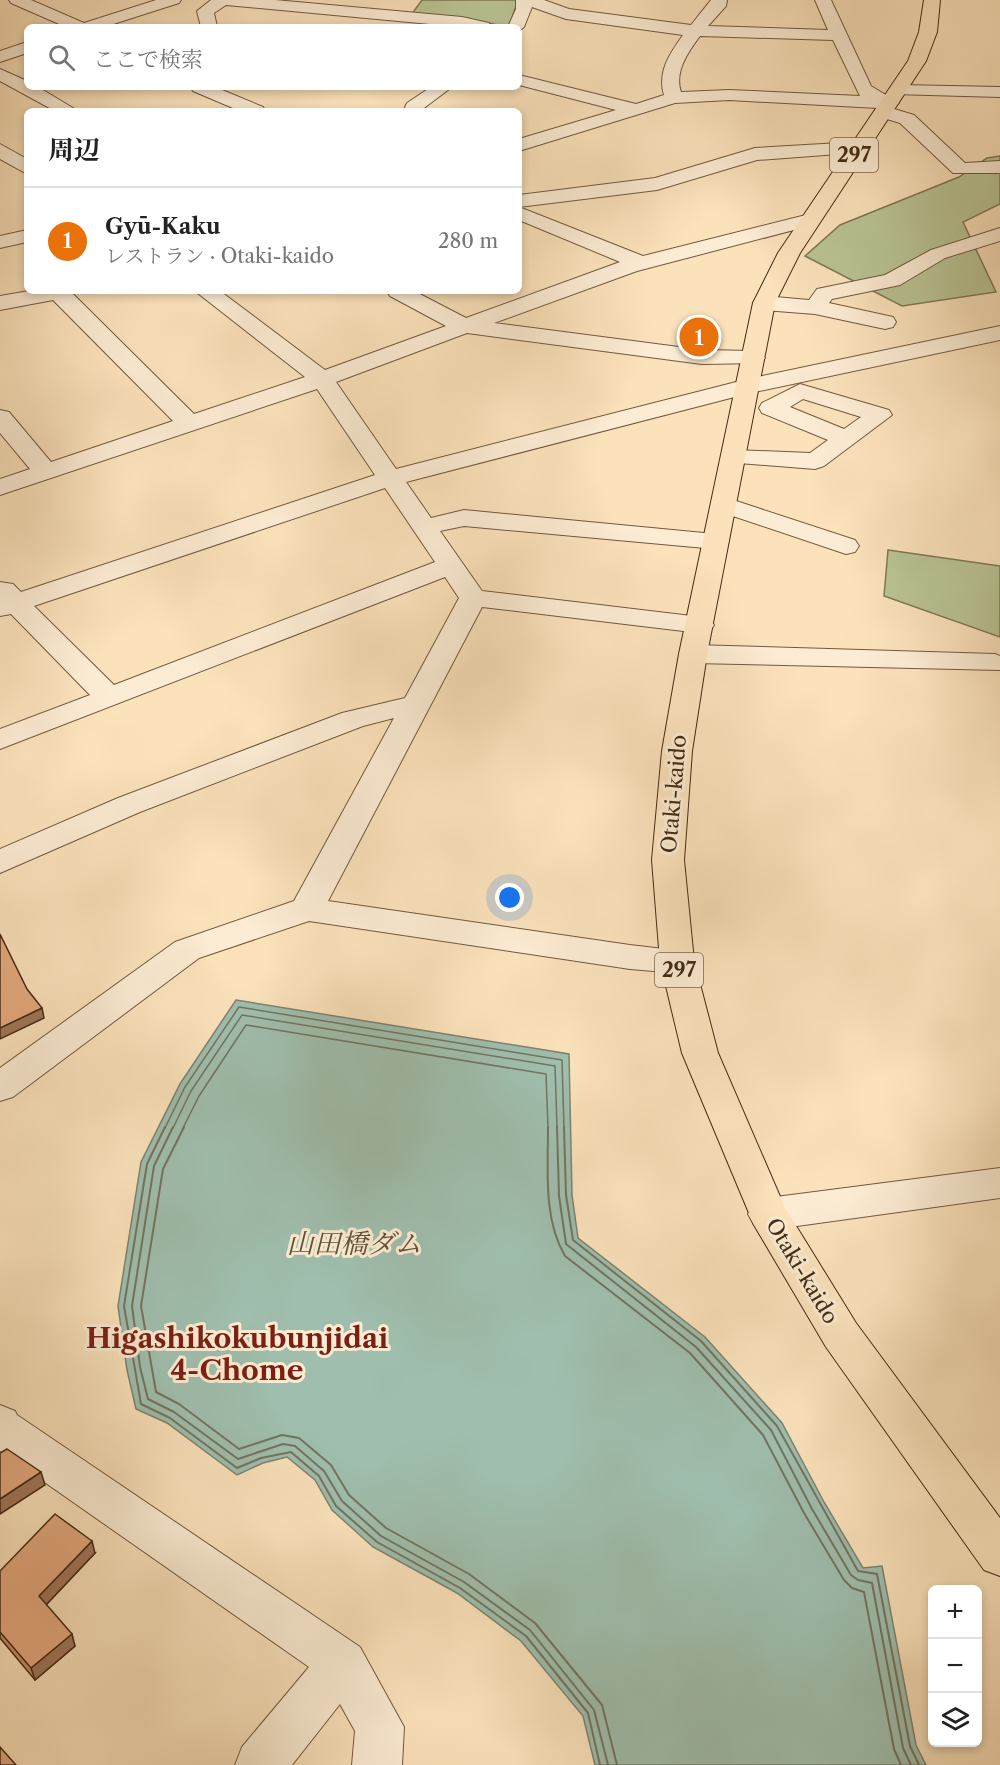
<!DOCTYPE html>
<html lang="ja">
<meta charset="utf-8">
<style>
:root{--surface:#fff;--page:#f2f2f2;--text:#222;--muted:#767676;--line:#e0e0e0;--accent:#8f2418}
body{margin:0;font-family:"Libre Caslon Text","Noto Serif JP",serif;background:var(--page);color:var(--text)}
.controls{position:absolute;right:18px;bottom:18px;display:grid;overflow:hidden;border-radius:9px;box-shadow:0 3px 9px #0003}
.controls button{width:54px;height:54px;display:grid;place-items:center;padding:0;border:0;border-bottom:2px solid var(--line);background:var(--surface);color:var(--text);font:30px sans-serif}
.you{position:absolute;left:510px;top:898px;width:21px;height:21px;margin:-15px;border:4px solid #fff;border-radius:50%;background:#1a73e8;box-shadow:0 0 0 9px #1a73e833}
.badge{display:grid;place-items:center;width:39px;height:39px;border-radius:50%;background:var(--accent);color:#fff;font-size:20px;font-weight:700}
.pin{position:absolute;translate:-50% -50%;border:3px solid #fff;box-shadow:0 2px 6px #0006}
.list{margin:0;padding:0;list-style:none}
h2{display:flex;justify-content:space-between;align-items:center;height:78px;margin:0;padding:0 24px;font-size:26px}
h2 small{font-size:20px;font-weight:400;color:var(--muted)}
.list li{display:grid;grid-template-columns:39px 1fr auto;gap:18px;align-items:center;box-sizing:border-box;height:108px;padding:0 24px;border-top:2px solid var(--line)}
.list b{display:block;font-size:22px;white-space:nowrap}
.list p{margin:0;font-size:20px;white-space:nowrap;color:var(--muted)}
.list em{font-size:20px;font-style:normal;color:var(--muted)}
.icon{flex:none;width:33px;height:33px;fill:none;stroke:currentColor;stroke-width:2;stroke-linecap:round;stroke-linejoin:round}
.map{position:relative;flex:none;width:1000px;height:1765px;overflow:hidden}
.search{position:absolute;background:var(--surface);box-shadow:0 3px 9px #0003;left:24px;top:24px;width:498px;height:66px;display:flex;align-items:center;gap:15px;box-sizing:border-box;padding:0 21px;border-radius:9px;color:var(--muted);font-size:22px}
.panel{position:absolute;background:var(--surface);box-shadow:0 3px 9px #0003;left:24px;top:108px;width:498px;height:186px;border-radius:9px}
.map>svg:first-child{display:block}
</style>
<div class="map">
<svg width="1000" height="1765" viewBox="0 0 1000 1765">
<rect width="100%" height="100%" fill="#fbe2bb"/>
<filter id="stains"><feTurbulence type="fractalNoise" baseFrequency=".00333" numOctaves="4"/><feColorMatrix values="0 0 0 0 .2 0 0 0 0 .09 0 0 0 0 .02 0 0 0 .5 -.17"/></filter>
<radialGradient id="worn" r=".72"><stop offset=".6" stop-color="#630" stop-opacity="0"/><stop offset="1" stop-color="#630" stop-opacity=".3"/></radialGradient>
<g fill="#bac494" stroke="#807854" stroke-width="1.5">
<path d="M422 0H518L509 27 467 19 411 15Z"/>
<path d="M1000 156V204L963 222 996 292 902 306 805 256 840 225 959 177 987 158Z"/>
<path d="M888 550 1000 566V637L884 596Z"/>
</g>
<path fill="#9fbead" stroke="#7b8370" stroke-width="1.5" d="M236 1000 569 1054 572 1195 578 1238 705 1337 782 1423 824 1502 863 1568 882 1566 916 1745 926 1765H595L583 1716 521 1641 457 1593 373 1547 332 1510 315 1480 287 1457 263 1463 237 1475 167 1423 136 1409 127 1370 118 1306 141 1162 180 1084Z"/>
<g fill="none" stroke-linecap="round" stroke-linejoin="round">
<g stroke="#727460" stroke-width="1.5">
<path d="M165 1128 185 1087 239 1007 562 1060 564 1128"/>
<path d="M173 1128 191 1091 242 1015 555 1066 557 1128"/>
<path d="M183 1128 199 1096 246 1025 546 1074 548 1128"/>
</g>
<g stroke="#727460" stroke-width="2">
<path d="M165 1127 147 1164 124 1306 141 1404 170 1418 237 1468 261 1458 291 1452 319 1476 336 1506 377 1542 460 1588 526 1636 588 1713 600 1765"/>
<path d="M173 1127 154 1166 132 1306 140 1367 148 1399 174 1412 238 1459 283 1444 295 1446 324 1471 342 1501 381 1536 464 1582 530 1630 594 1710 608 1765"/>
<path d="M184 1127 163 1169 141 1306 156 1392 179 1404 239 1449 282 1435 299 1438 331 1465 349 1495 386 1528 469 1574 535 1623 602 1705 617 1765"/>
<path d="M548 1127C548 1169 543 1219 565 1256L690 1353 763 1435 804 1513 844 1580 852 1588 864 1592 894 1749 901 1765"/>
<path d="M557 1127 559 1196 566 1244 696 1347 771 1430 812 1509 851 1575 858 1580 872 1583 903 1748 911 1765"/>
<path d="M564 1127 566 1195 573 1240 701 1341 777 1426 858 1571 877 1574 910 1746 919 1765"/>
</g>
<g stroke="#72593e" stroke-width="2">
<g id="minor">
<path d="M9 0H31L84 23 156 0H181L179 3 104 27H66L11 3Z"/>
<path d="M211 0H275L462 17 489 23 491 27H462L226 5 214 13 217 27H201L197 11Z"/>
<path d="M516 0H544L569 9 691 25 711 0H727L726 6 708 26 828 30 815 0H831L871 86 899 103 891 108 914 115 965 163 1000 161V173H953L900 123 877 116 875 112 878 108 729 100 675 103 519 151V139L616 110 519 85V75L636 104 664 95C657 72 670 53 683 35L566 19 532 7 524 27 519 31V27H508L516 9ZM700 36 833 40 860 96 729 90 681 92C674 72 688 52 700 36Z"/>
<path d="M27 42V53L0 62V51Z"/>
<path d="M0 69 27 81V87H38L78 111H55L0 81Z"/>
<path d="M899 85 1000 87V97L893 94 890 90 893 86Z"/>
<path d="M190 87H215L263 107 265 111H240L193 91Z"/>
<path d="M431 87H452L424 108 425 111H407L405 107 407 103Z"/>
<path d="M858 142 865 144 868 148 865 152 757 160 657 190 519 207 643 256 810 214 817 216 820 220 817 224 637 271 494 323 702 350 753 351 761 353 765 358 761 363 702 364 467 333 336 382 396 469 748 379 1000 326V340L750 393 406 482 431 518 464 510 725 535 729 541 725 547 716 549 464 526 440 531 482 591 700 617 710 619 714 625 710 631 700 633 482 607 328 901 630 945 689 952 694 961 689 970 677 973 630 969 309 921 199 958 13 1097 0 1101V1068L175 942 294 901 394 718 363 726 140 812 0 873V849L118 798 342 713 405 698 459 598 445 577 0 749V729L90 695 11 614 0 616V582L13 584 21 592 375 475 317 389 0 495V479L30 469 0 433V410L9 412 51 462 173 421 53 300 0 310V296L29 291H75L73 294 194 414 305 377 195 291H220L325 370 446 326 390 296 387 291H414L466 318 620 262 519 220V195L655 178 755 148ZM385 488 435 562 114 685 34 606Z"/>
<path d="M0 144 27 159V174L0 159Z"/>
<path d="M1000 228V241L945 258 900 285 832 299 829 303 893 317 896 322 893 327 885 329 815 314 764 310 756 308 753 303 756 298 764 296 809 300 817 289 885 275 931 250Z"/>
<path d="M27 230V242L0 248V236Z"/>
<path d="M800 384 889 410 892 415 824 466 815 469 726 462 723 457 726 452 735 450 810 453 828 440 762 413 759 408 762 403ZM803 399 861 417 844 429 790 407Z"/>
<path d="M724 497 855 540 859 546 855 552 846 554 715 510 711 505 715 500Z"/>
<path d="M693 645 995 654 1000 656V670L693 663 683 660 679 654 683 648Z"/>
<path d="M1000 1168V1198L768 1230 754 1225 748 1214 754 1203 768 1198Z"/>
<path d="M0 1405 15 1411 17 1415 360 1647 404 1727 402 1765H352L355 1731 340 1704 292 1765H235L242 1747 309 1667 0 1451Z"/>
</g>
</g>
<g stroke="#452b14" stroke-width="2">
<path id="highway" d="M924 0H940L937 32 926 61 800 253 775 303 707 654 692 751 684 860 694 961 718 1053 785 1208 856 1323 1000 1518V1576L984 1570 826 1347 754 1225 682 1053 660 961 652 860 662 751 679 654 753 303 778 253 908 61 919 32Z"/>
</g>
<use href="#minor" fill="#fcecd3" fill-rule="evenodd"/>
<use href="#highway" fill="#fbe2bb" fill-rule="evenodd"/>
</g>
<path fill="#c3906c" stroke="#452b14" stroke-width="1.5" d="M95 1553 46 1605 75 1646 35 1680 0 1638V1571Z"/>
<g fill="#9f7658" stroke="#452b14" stroke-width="1.5">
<path d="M42 1008 44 1018 0 1039V1028Z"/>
<path d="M41 1472 45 1485 0 1514V1499Z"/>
<path d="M92 1541 95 1553 43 1608 39 1596Z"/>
<path d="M72 1634 75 1646 35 1680 31 1668Z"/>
</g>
<g fill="#e3a87e" stroke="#452b14" stroke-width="1.5">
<path d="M0 934 27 989 42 1008 0 1028Z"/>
<path d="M7 1449 41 1472 0 1499V1453Z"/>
<path d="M55 1514 92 1541 39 1596 72 1634 31 1668 0 1632V1571Z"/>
<path d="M0 1747 16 1765H0Z"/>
</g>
<g text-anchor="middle" stroke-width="6" stroke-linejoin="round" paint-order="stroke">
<g fill="#fcecd3" stroke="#7c654d" stroke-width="1.5">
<rect x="830" y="138" width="48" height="34" rx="4.5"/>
<rect x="655" y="953" width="48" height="34" rx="4.5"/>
</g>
<g font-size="20" font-weight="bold" fill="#452b14">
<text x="854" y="162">297</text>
<text x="679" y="977">297</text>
</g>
<g font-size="21" fill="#452b14" stroke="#fcecd3">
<text transform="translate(674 794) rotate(-85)" y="7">Otaki-kaido</text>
<text transform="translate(802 1271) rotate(59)" y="7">Otaki-kaido</text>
</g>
<g font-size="27" font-style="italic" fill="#5c503a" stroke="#fcecd3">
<text x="354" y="1253">山田橋ダム</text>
</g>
<g font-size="28" font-weight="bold" fill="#7a1f14" stroke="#fcecd3">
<text x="237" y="1348">Higashikokubunjidai<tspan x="237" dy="32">4-Chome</tspan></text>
</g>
</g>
<rect width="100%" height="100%" filter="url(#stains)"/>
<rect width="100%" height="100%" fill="url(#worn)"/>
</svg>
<div class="controls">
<button>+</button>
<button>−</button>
<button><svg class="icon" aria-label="layers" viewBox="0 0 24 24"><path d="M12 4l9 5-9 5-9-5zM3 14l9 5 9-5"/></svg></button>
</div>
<div class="you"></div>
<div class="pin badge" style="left:699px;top:337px;background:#e8710a">1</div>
<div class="search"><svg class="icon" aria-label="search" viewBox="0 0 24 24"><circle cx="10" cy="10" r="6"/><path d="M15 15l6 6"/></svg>ここで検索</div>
<section class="panel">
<h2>周辺<small></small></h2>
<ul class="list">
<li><span class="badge" style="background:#e8710a">1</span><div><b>Gyū-Kaku</b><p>レストラン · Otaki-kaido</p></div><em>280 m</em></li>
</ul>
</section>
</div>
